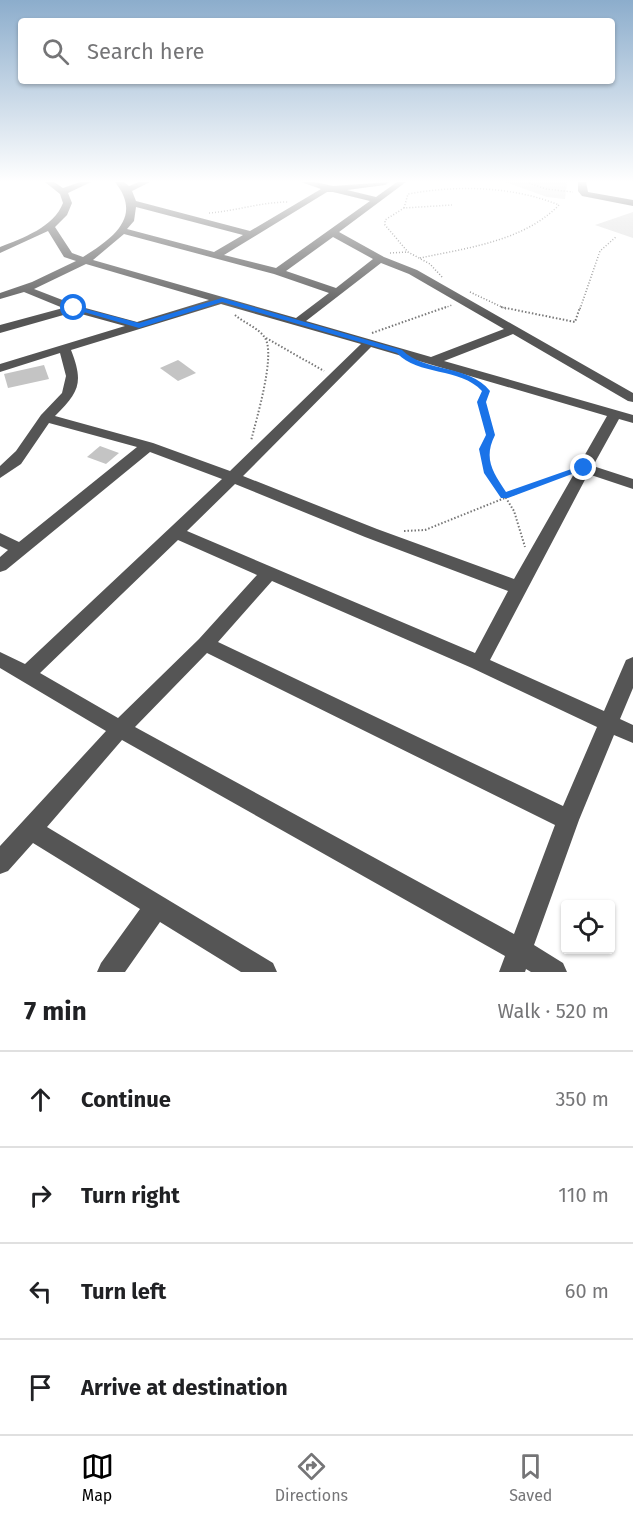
<!DOCTYPE html>
<meta charset="utf-8">
<style>
:root{--surface:#fff;--page:#f6f6f6;--text:#202124;--muted:#757577;--line:#e0e0e0;--accent:#000}
body{margin:0;font-family:"Fira Sans",sans-serif;background:var(--page);color:var(--text)}
.controls{position:absolute;right:18px;bottom:18px;display:grid;overflow:hidden;border-radius:6px;box-shadow:0 2px 4px #0004}
.controls button{width:54px;height:54px;display:grid;place-items:center;padding:0;border:0;border-bottom:2px solid var(--line);background:var(--surface);color:var(--text);font:30px sans-serif}
.stop{position:absolute;width:18px;height:18px;margin:-14px;border:4px solid #1a73e8;border-radius:50%;background:#fff}
.stop.end{background:#1a73e8;border-color:#fff;box-shadow:0 2px 6px #0008}
.list{margin:0;padding:0;list-style:none}
h2{display:flex;justify-content:space-between;align-items:center;height:78px;margin:0;padding:0 24px;font-size:26px}
h2 small{font-size:20px;font-weight:400;color:var(--muted)}
.list li{display:grid;grid-template-columns:39px 1fr auto;gap:18px;align-items:center;box-sizing:border-box;height:96px;padding:0 24px;border-top:2px solid var(--line)}
.list b{display:block;font-size:22px;white-space:nowrap}
.list em{font-size:20px;font-style:normal;color:var(--muted)}
.icon{flex:none;width:33px;height:33px;fill:none;stroke:currentColor;stroke-width:2;stroke-linecap:round;stroke-linejoin:round}
.map{position:relative;flex:none;width:633px;height:972px;overflow:hidden}
.search{position:absolute;background:var(--surface);box-shadow:0 2px 4px #0004;left:18px;right:18px;top:18px;height:66px;display:flex;align-items:center;gap:15px;box-sizing:border-box;padding:0 21px;border-radius:6px;color:var(--muted);font-size:22px}
.sheet{height:462px;background:var(--surface)}
nav{display:flex;justify-content:space-around;align-items:center;box-sizing:border-box;height:84px;border-top:2px solid var(--line);background:var(--surface);font-size:16px;color:var(--muted)}
nav a{display:grid;justify-items:center;gap:3px}
nav .on{color:var(--accent)}
.map>svg:first-child{display:block}
</style>
<div class="map">
<svg width="633" height="972" viewBox="0 0 633 972">
<rect width="100%" height="100%" fill="#fff"/>
<g fill="#dcdcdc">
<path d="M505 182H567L565 199 547 197Z"/>
<path d="M633 212V238L595 225Z"/>
</g>
<g fill="#c4c4c4">
<path d="M178 360 181 362 196 373 178 381 160 368Z"/>
<path d="M44 365 49 379 8 388 4 374Z"/>
<path d="M100 446 119 453 106 464 87 457Z"/>
</g>
<g fill="none" stroke-linecap="round" stroke-linejoin="round">
<g stroke="#777" stroke-width="1.5" stroke-dasharray="1 2" stroke-linecap="butt">
<path d="M526 182 546 189 573 192"/>
<path d="M404 208 408 194C457 185 512 186 559 205 524 241 467 248 420 258"/>
<path d="M209 213C236 211 261 202 288 202"/>
<path d="M390 253 408 252"/>
<path d="M442 277 430 264 408 252 385 225V220L404 208 452 205"/>
<path d="M470 292 506 309"/>
<path d="M442 309 452 305"/>
<path d="M580 309 600 251 617 236"/>
</g>
<g stroke="#777" stroke-width="2" stroke-dasharray="1.5 2" stroke-linecap="butt">
<path d="M501 307 575 322 580 307"/>
<path d="M235 315C244 323 259 328 265 338 276 355 256 420 251 441"/>
<path d="M372 333 446 307"/>
<path d="M266 338 324 371"/>
<path d="M481 385 486 391 481 402 490 435 486 447 487 467 514 511 525 547"/>
<path d="M404 531 425 530 567 473"/>
</g>
<g fill="#555" fill-rule="evenodd">
<path d="M45 182H54L63 188 80 182H91L68 193 72 203 67 215 55 227 72 253 83 257C113 238 143 217 115 182H124L129 186 139 182H150L132 191 136 201 250 231 321 189 301 182H315L333 186 389 182 385 185 347 190 376 197 397 182H406L339 232 384 257 417 270 633 393V402L628 401 513 334 444 361 633 415V423L619 419 593 466 633 479V489L588 474 490 660 604 711 626 660 633 657V688L620 719 633 725V743L614 735 579 820 534 945 563 963 567 972H531L526 969 525 972H499L505 956 122 740 47 827 273 963 277 972H241L160 922 125 972H97L101 963 140 909 33 843 8 871 0 874V846L106 731 0 668V652L25 664 222 479 150 452 6 570 0 572V557L8 550 0 546V533L19 542 137 447 49 423 21 464 0 478V466L16 451 41 415 62 393 66 376 60 353 0 372V364L125 326 74 312 0 333V325L63 308 24 292 0 299V293L32 282 76 261 64 257 48 231 0 253V247C23 238 54 227 63 203L60 194ZM327 192H333L370 201 276 268 224 255ZM136 207 243 235 214 252 127 229 134 221ZM124 234 274 274 329 293 296 318 93 260ZM333 237 373 259 336 288 286 271ZM381 263 409 274 504 329 431 357 306 321ZM86 264 209 300 137 322 78 306 34 289ZM221 304 361 344 230 471 153 443 55 416C79 392 84 383 71 350ZM371 347 607 416 514 579 377 529 243 476ZM235 484 365 537 508 591 475 653 187 531ZM178 540 257 575 199 639 118 718 40 673ZM272 581 472 668 597 727 563 806 218 642ZM207 653 555 825 514 934 135 727Z"/>
<path d="M578 182H586L588 192 633 200V206L582 196 578 191Z"/>
</g>
</g>
<linearGradient id="sky" x2="0" y2="1"><stop stop-color="#8cadcc"/><stop offset="0.57" stop-color="#fff"/><stop offset="1" stop-color="#fff" stop-opacity="0"/></linearGradient>
<rect width="633" height="318" fill="url(#sky)"/>
<path fill="#1a73e8" d="M222 298 402 350C425 373 469 364 490 391L486 402 495 435C483 459 493 472 506 492L580 466 588 468 508 498H501L484 473 479 449 486 435 477 402 482 391C460 367 418 376 397 353L222 302 139 328 70 308 74 306 139 323Z"/>
</svg>
<div class="controls">
<button><svg class="icon" aria-label="locate" viewBox="0 0 24 24"><circle cx="12" cy="12" r="6"/><path d="M12 2v4M12 18v4M2 12h4M18 12h4"/></svg></button>
</div>
<div class="stop" style="left:74px;top:308px"></div>
<div class="stop end" style="left:584px;top:468px"></div>
<div class="search"><svg class="icon" aria-label="search" viewBox="0 0 24 24"><circle cx="10" cy="10" r="6"/><path d="M15 15l6 6"/></svg>Search here</div>
</div>
<section class="sheet">
<h2>7 min<small>Walk · 520 m</small></h2>
<ul class="list">
<li><svg class="icon" aria-label="ahead" viewBox="0 0 24 24"><path d="M12 20V5M6 11l6-6 6 6"/></svg><div><b>Continue</b></div><em>350 m</em></li>
<li><svg class="icon" aria-label="right" viewBox="0 0 24 24"><path d="M7 20v-9h11M14 6l5 5-5 5"/></svg><div><b>Turn right</b></div><em>110 m</em></li>
<li><svg class="icon" aria-label="left" viewBox="0 0 24 24"><path d="M17 20v-9H6M10 6l-5 5 5 5"/></svg><div><b>Turn left</b></div><em>60 m</em></li>
<li><svg class="icon" aria-label="arrive" viewBox="0 0 24 24"><path d="M6 21V4h12l-3 4 3 4H6"/></svg><div><b>Arrive at destination</b></div></li>
</ul>
</section>
<nav>
<a class="on"><svg class="icon" aria-label="map" viewBox="0 0 24 24"><path d="M3 6l6-2 6 2 6-2v14l-6 2-6-2-6 2zM9 4v14M15 6v14"/></svg>Map</a>
<a><svg class="icon" aria-label="directions" viewBox="0 0 24 24"><path d="M12 3l9 9-9 9-9-9zM9 14v-3h6M13 9l2 2-2 2"/></svg>Directions</a>
<a><svg class="icon" aria-label="saved" viewBox="0 0 24 24"><path d="M7 4h10v16l-5-4-5 4z"/></svg>Saved</a>
</nav>
